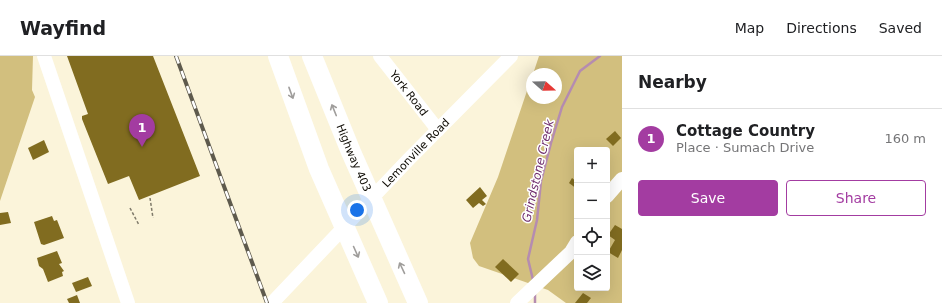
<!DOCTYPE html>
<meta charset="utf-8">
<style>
:root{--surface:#fff;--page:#f2f2f2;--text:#202124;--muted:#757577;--line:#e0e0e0;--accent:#a33ca1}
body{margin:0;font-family:"DejaVu Sans",sans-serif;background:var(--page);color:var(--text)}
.controls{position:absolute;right:12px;bottom:12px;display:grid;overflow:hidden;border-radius:4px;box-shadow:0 4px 16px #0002}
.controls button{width:36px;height:36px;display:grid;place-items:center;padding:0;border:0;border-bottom:1px solid var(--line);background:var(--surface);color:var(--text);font:20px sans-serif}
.compass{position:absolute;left:526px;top:12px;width:36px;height:36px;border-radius:50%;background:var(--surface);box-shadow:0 4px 16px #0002;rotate:110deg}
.you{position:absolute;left:357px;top:154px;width:14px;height:14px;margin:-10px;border:3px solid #fff;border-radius:50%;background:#1a73e8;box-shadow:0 0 0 6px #1a73e833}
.badge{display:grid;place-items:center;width:26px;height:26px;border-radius:50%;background:var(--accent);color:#fff;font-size:13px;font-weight:700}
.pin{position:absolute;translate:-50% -33px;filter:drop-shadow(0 1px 2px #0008)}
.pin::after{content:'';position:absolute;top:21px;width:14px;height:12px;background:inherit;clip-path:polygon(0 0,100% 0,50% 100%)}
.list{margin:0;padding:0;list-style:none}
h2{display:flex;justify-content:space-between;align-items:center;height:52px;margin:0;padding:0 16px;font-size:17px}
h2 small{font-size:13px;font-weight:400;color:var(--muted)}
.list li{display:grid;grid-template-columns:26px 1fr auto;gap:12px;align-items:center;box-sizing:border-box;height:60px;padding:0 16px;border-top:1px solid var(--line)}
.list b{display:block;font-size:15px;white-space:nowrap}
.list p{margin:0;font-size:13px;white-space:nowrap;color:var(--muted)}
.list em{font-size:13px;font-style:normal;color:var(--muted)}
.actions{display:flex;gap:8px;padding:12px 16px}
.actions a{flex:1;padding:9px 0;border:1px solid var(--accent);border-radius:4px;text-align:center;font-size:14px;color:var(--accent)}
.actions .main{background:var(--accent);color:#fff}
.icon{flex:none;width:22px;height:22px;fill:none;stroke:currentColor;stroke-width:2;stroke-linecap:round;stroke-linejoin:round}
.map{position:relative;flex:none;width:622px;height:247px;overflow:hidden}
header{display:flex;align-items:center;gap:24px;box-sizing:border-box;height:56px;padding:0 20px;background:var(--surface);border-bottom:1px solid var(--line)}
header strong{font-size:19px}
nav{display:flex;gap:22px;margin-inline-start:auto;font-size:14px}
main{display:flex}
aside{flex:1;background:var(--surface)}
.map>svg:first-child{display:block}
</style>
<header>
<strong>Wayfind</strong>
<nav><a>Map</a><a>Directions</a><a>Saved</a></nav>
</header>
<main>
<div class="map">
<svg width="622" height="247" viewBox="0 0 622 247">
<rect width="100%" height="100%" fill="#fbf4da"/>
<g fill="#d2bf7e" fill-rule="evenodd">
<path d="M0 0H33L32 34 35 41 0 145Z"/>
<path d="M539 0H622V247H566L548 234 479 210 473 202 470 187 498 121 532 20V42H556V18H533ZM577 94H607V232H577Z"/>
</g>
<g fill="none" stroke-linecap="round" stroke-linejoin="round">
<g stroke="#b58cb0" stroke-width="2.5">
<path d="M533 224 528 203 537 164 541 125 551 87 562 51 580 15 600 0"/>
<path d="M535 247V237"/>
</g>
</g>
<g fill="#816c20">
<path d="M67 0H153L200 120 139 144 129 120 108 128 82 63V60L88 58Z"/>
<path d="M615 75 621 82 613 90 606 83Z"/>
<path d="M44 84 49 96 33 104 28 92Z"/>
<path d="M572 122 577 126V133L569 127Z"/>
<path d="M480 131 487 140 482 144 486 148 483 150 479 147 473 152 466 144Z"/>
<path d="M8 156 11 167 0 169V157Z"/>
<path d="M52 160 54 165 57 164 64 182 44 189 41 188 34 166Z"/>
<path d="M615 169 622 173V194L618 202 608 196 615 184 608 179Z"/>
<path d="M57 195 62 207 59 208 64 215 62 216 63 220 48 226 43 213 39 210 37 202Z"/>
<path d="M503 203 519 218 511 226 495 211Z"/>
<path d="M88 221 92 230 76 236 72 227Z"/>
<path d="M583 237 591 242 587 247H575Z"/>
<path d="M77 239 80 247H69L67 243Z"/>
</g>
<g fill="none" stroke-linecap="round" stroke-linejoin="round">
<g stroke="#7f7a6a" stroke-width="1.5" stroke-dasharray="3 2" stroke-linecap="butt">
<path d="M150 142 153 162"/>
<path d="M130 152 139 169"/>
</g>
<g stroke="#fff" stroke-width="14">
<path d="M44 0 128 247"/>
<path id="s1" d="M380 0 438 74"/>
<path d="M607 140 622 123"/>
<path id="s2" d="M272 247 409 103 511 0"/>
<path d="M517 247 571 196 577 186"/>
</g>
<g stroke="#fff" stroke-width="20">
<path d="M278 0 319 113 378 247"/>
<path id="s3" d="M312 0 351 96 418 247"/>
</g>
<g stroke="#5e5a4d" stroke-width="4">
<path id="rail" d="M176 0 267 247"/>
</g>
<use href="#rail" stroke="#fff" stroke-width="2.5" stroke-dasharray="8" stroke-linecap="butt"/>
</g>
<defs><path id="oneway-shaft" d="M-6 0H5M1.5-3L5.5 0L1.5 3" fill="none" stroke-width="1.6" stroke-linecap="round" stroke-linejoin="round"/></defs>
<g stroke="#9f9d9b">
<use href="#oneway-shaft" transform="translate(291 37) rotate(70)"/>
<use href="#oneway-shaft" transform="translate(334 54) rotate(-112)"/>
<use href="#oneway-shaft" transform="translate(356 196) rotate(66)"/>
<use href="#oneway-shaft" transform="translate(402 212) rotate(-115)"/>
</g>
<g text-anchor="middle" stroke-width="3" stroke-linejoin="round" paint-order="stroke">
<g font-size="11" fill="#0e0b04" stroke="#fff">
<text dy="4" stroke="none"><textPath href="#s1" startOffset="47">York Road</textPath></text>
<text dy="4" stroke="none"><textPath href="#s2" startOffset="208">Lemonville Road</textPath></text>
<text dy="4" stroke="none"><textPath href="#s3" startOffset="110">Highway 403</textPath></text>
</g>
<g font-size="12" font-style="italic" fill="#6f2d6d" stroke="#fff">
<text transform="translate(538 115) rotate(-77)" y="4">Grindstone Creek</text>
</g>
</g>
</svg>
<div class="controls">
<button>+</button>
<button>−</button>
<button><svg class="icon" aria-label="locate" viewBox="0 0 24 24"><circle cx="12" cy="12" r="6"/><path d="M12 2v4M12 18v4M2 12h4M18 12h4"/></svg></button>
<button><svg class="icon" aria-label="layers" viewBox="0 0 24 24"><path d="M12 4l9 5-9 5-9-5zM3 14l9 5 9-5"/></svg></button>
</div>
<svg class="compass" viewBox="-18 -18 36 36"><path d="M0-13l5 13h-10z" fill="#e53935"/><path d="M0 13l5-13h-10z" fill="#757577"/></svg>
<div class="you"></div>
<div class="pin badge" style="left:142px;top:91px">1</div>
</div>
<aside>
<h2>Nearby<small></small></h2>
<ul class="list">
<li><span class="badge">1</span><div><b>Cottage Country</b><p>Place · Sumach Drive</p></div><em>160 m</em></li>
</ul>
<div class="actions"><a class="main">Save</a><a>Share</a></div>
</aside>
</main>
